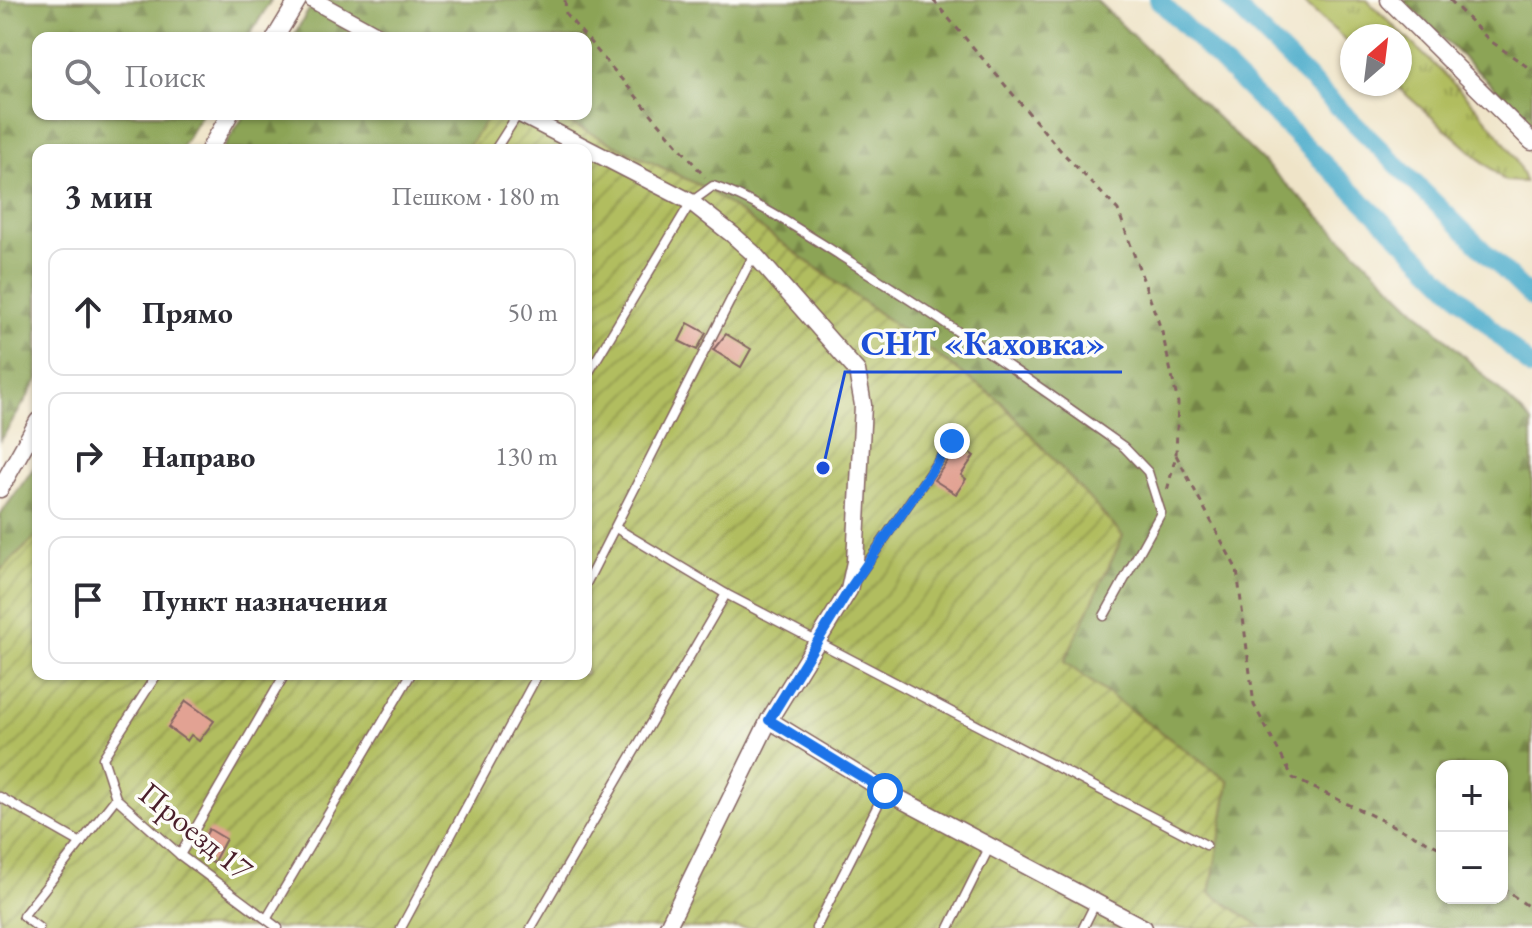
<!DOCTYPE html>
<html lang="ru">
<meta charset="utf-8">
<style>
:root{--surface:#fff;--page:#f2f2f3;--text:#2b2b33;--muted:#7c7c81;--line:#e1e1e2}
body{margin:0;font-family:"EB Garamond",serif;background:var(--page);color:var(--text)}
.controls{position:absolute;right:24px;bottom:24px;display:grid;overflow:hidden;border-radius:16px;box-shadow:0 2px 6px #0004}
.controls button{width:72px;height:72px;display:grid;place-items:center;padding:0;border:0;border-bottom:2px solid var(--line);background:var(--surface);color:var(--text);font:40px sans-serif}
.compass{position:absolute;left:1340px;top:24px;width:72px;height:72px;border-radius:50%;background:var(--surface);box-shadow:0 2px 6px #0004;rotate:28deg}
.stop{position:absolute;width:24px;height:24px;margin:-18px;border:6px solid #1a73e8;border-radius:50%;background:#fff}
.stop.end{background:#1a73e8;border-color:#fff;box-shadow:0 2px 8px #0008}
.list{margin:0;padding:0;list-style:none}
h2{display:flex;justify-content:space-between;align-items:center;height:104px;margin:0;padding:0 32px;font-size:34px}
h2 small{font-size:26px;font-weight:400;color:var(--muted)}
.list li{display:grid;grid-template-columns:52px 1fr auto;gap:24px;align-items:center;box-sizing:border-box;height:128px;margin:0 16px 16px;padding:0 16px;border:2px solid var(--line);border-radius:16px}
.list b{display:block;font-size:30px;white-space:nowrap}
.list em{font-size:26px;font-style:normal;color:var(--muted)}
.icon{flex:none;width:44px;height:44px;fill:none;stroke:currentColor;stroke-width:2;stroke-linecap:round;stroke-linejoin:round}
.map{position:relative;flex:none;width:1532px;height:928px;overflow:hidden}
.search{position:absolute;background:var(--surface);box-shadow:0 2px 6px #0004;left:32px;top:32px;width:560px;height:88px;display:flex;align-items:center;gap:20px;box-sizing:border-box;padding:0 28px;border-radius:16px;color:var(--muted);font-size:30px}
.panel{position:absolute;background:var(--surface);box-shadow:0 2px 6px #0004;left:32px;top:144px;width:560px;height:536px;border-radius:16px}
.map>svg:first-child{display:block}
</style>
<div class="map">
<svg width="1532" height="928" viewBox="0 0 1532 928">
<defs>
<pattern id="grass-tufts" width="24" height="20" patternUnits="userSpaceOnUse" patternTransform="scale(2)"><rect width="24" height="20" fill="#b1bd5f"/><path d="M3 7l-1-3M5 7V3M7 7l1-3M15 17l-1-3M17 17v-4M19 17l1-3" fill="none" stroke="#92994f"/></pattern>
<pattern id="forest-firs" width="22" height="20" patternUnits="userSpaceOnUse" patternTransform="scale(2)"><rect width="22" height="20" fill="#8ca456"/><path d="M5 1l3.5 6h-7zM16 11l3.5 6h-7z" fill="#748547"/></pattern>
<pattern id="garden-furrows" width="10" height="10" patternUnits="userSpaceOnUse" patternTransform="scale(2)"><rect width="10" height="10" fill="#b1bd5f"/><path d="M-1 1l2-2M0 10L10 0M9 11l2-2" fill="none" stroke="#92994f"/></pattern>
</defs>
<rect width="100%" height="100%" fill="#fdfcf7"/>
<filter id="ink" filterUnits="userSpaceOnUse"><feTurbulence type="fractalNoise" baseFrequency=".0125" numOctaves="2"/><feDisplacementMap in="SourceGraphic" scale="16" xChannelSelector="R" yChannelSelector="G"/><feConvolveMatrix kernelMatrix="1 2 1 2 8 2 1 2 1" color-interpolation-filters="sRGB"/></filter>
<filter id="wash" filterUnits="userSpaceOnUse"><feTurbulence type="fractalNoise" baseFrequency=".006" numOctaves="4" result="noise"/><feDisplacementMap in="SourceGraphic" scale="32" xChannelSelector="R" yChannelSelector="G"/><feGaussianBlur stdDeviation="1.8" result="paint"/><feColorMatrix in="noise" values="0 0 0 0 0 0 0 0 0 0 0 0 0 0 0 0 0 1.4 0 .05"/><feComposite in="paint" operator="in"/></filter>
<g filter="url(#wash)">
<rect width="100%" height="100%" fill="#efe4c8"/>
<path fill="url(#grass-tufts)" stroke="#7e6e45" stroke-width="2" d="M1301 0H1367C1410 44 1510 126 1525 182L1505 181 1394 84H1400V36H1352V46Z"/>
<g fill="url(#forest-firs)" stroke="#6b6240" stroke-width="2" fill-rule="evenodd">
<path d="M0 0H271L248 38H38V114H202L180 150H38V380L0 441Z"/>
<path d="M315 0H1096L1532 422V928H1263L1210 893 1229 782 1064 662 1122 536 1000 401 707 189 551 114H586V38H292ZM1442 766H1502V898H1442Z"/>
<path d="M1403 0H1532V124Z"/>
<path d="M245 114H490L466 150H222Z"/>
<path d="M38 462V535L0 571V515Z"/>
</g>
<path fill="url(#garden-furrows)" stroke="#7e6e45" stroke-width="2" d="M490 114H551L707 189 1000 401 1123 536 1064 662 1229 782 1210 893 1263 928H0V571L38 535V674H586V150H466Z"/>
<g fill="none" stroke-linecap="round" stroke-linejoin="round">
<g stroke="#4caccb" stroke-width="18">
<path d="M1158 0 1532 368"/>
<path d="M1229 0 1532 298"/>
</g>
</g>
<g id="blocks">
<g fill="#e2a293">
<path d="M688 323 706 333 697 350 679 341Z"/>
<path d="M726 334 751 349 741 367 713 350Z"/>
<path d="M959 445 974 456 961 475 966 479 956 494 934 480Z"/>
<path d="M186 701 214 721 199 741 191 735 187 741 168 727Z"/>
<path d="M209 829 226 839 213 863 196 853Z"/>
</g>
</g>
</g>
<g filter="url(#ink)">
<use href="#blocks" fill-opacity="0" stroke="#846462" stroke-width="2"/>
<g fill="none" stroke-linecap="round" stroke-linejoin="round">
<g stroke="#846462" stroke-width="11">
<g id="service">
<path d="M495 150 518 114"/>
<path d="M586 377 691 202 713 186C758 201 801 231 841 256 938 316 1031 381 1124 447L1148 472 1161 513 1104 616"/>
<path d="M616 528 726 594 1206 845"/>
<path d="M857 578 952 441"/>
<path d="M586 584 754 254"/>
<path d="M157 674 103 758 116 798 180 855 278 928"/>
<path d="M0 797 81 843"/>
<path d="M180 855 285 674"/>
<path d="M267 918 411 674"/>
<path d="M39 928 23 916 116 798"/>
<path d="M401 928 538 674"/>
<path d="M531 928 726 594"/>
<path d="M816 928 885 791"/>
<path d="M949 928 989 848"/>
<path d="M1083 928 1095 904"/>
</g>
</g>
<g stroke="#846462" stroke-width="19">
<g id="minor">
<path d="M313 0 382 38"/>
<path d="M1389 0 1532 142"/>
<path d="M275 38 298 0"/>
<path d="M520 114 691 202 733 235 754 254 857 371 863 405 855 562 849 590 769 720 667 928"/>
<path d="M209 150 230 114"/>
<path d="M0 489 38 421"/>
<path d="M769 720 885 791 1144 928"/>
</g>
</g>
<g stroke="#846462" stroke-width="3" stroke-dasharray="6 6" stroke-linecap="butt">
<path d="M565 0 566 14 705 177"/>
<path d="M933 0 1061 151 1118 210 1162 332 1178 403 1176 455 1167 491"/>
<path d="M1450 0 1489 40 1532 70"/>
<path d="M1176 455 1237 570 1254 705 1293 778 1442 849"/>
<path d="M1502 888 1532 909"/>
</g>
<use href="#service" stroke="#fff" stroke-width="8"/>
<use href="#minor" stroke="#fff" stroke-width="16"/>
</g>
</g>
<g fill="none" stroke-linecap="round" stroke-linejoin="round" filter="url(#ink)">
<path stroke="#1a73e8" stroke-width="10" d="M885 791 769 720 849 590 952 441"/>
</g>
<g text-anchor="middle" stroke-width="7" stroke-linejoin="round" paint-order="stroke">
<g font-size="32" fill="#4a1f2b" stroke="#fdfcf7">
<text transform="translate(196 831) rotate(39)" y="11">Проезд 17</text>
</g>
</g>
<path fill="none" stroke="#1d4ed8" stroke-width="3" d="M823 468L845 372H1122"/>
<circle fill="#1d4ed8" stroke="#fdfcf7" stroke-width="3" cx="823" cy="468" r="8"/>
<g font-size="34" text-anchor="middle" font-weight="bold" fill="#1d4ed8" stroke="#fdfcf7" stroke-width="7" stroke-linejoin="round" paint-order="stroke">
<text x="983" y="355">СНТ «Каховка»</text>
</g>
</svg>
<div class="controls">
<button>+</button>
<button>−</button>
</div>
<svg class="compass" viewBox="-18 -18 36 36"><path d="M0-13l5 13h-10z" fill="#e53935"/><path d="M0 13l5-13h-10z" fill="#7c7c81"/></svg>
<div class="stop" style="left:885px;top:791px"></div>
<div class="stop end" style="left:952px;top:441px"></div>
<div class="search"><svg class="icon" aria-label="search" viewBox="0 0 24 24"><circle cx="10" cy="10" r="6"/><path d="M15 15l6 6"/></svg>Поиск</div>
<section class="panel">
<h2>3 мин<small>Пешком · 180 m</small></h2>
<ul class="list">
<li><svg class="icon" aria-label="ahead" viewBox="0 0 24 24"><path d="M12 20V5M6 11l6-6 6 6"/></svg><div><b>Прямо</b></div><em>50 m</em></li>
<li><svg class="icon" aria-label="right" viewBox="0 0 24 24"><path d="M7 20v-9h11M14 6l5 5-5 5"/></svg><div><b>Направо</b></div><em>130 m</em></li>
<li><svg class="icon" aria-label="arrive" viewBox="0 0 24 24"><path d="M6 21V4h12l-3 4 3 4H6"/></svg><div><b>Пункт назначения</b></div></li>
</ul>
</section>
</div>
